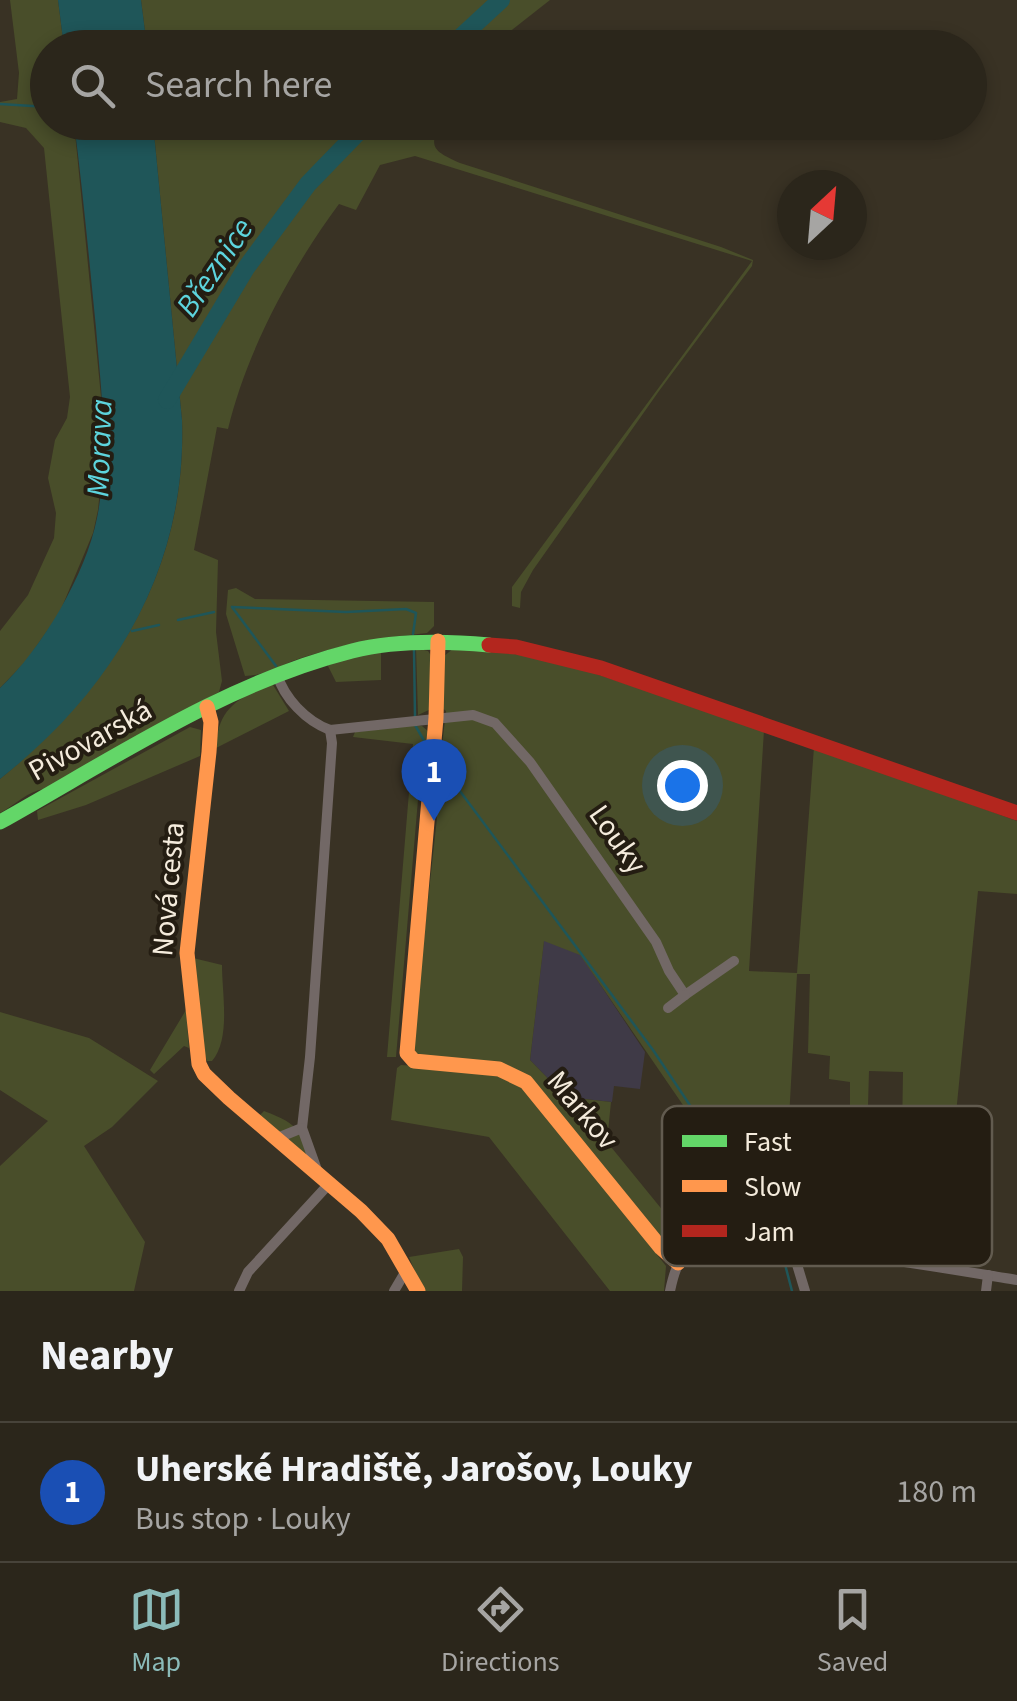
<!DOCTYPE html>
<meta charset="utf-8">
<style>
:root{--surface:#2b261b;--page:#332e24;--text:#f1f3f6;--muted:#a6a5a3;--line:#47433a;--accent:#8bbbb9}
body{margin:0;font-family:"Source Sans 3",sans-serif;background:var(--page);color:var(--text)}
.compass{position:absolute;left:777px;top:170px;width:90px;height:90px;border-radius:50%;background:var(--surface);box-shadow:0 5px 15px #0003;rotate:26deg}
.you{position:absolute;left:682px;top:785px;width:35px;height:35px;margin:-25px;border:8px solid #fff;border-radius:50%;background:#1a73e8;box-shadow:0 0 0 15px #1a73e833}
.badge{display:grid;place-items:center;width:65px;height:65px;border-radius:50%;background:var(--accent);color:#fff;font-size:32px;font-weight:700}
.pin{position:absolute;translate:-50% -82px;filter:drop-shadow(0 2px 5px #0008)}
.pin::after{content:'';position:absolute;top:52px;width:35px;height:30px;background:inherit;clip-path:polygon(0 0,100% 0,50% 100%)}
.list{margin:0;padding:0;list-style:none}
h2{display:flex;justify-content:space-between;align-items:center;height:130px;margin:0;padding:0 40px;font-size:42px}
h2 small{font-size:32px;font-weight:400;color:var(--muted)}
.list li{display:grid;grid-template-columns:65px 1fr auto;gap:30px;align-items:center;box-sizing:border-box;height:140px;padding:0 40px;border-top:2px solid var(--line)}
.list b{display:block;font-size:38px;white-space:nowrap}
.list p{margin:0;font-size:32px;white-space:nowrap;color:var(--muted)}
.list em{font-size:32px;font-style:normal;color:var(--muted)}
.icon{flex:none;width:55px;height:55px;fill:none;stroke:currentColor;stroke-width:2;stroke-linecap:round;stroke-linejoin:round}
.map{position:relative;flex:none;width:1017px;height:1291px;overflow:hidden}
.search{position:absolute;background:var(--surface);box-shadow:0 5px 15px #0003;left:30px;right:30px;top:30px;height:110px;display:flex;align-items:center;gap:25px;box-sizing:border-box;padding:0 35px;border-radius:55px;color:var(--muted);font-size:38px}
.sheet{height:270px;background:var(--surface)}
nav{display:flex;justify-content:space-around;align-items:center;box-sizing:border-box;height:140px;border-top:2px solid var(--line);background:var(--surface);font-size:28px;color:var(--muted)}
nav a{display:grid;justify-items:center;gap:5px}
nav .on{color:var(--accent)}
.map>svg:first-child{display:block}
</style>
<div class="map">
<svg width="1017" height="1291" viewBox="0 0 1017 1291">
<rect width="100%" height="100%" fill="#393224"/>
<path fill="#3f3a47" d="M544 940 580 954 645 1052 640 1089 614 1086 612 1102 566 1097 530 1060Z"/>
<g fill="#494e2a">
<path d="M10 0H58L64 47 48 48V122L74 123 105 437 98 510 93 533 59 614 26 661 0 688V631L28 595 54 538 56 513 48 478 55 440 67 418 70 397 44 148 26 128 0 122V102L17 99 19 73Z"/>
<path d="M141 0H550L490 47H147Z"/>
<path d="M153 123H441C426 149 437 152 460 163L721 247 753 260 752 266 659 391 533 570 521 592 520 608 512 606V587L752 261 415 156 380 165 356 210 339 204C291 269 247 350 228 429L217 427 194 550 218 560 216 632 222 681 219 692 44 789C28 791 15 805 0 813V779C113 686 187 571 182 420Z"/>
<path d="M236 588 255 599 434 602V626L427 633C385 637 345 644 304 657 284 663 266 676 245 676L226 614 228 590Z"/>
<path d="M455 647 522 655 575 667 764 730 749 971 797 973 814 747 1017 821V894L978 891 955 1124 902 1134 903 1072 869 1071 867 1140 901 1135 899 1185 912 1196 909 1259 867 1253 869 1144 866 1141 850 1144V1082L829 1079 830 1056 808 1053 810 974H797L787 1155 769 1176 767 1221 755 1210 580 955 544 941 530 1060 566 1097 611 1102 607 1142 673 1223 682 1230 698 1232 702 1240 678 1251 668 1248 531 1080 419 1057 412 1047 437 818 435 785 438 782 446 711 441 707 443 657Z"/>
<path d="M416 648 428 651 432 657 431 709 418 715Z"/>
<path d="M381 651V680L336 682 327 664Z"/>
<path d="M269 684 273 685 289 711 216 748C217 710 236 699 269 684Z"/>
<path d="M413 725 422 726 430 733 429 740 423 746 426 750 425 788H419L396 1057H387L413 744 353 737 355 732Z"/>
<path d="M190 727 201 730 200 756 86 805 38 820 37 811Z"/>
<path d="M193 958 222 965C222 994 231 1039 212 1061H207C194 1031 196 991 193 958Z"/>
<path d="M186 1010 189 1048 184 1046 154 1074 150 1070Z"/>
<path d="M0 1012 89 1038 158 1081 112 1127 84 1146 145 1242 134 1291H0V1166L48 1121 0 1090Z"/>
<path d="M401 1065 489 1071 526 1088 666 1266 664 1291H610L489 1137 391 1120 397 1068Z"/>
<path d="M264 1111C301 1125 301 1131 313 1167L257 1118Z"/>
<path d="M459 1249 463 1257 462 1291H423L409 1257Z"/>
</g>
<g fill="#1f5659">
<path d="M58 0H141L147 47H64Z"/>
<path d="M74 123H153L182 420C187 568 114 689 0 779V688C42 649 86 574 97 518 110 455 101 391 96 328 89 259 83 191 74 123Z"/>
</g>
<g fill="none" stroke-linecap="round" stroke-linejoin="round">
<g stroke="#1f5659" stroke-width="2.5">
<path d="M0 104 48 107"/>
<path d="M232 607 346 612 406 609 416 613 413 634"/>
<path d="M232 607 276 666"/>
<path d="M178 620 214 612"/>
<path d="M132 631 159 625"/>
<path d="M414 650 415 717"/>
<path d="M415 725 426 744"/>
<path d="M439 763 653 1050 766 1219"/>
<path d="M781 1249 792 1291"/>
</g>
<g stroke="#1f5659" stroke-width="18">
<path d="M449 48 501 0"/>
<path d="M167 400 246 268 308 184 368 122"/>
</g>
<g stroke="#726866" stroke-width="10">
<path d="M277 674C284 698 306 721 330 730L473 715 495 723 530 762 656 942 669 971 685 995 734 961"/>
<path d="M668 1008 685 995"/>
<path d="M275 1139 302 1128 310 1057 332 743 330 730"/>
<path d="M771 1245 773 1184 781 1163 793 1157 810 1155"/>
<path d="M792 1248 805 1291"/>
<path d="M239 1291 248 1272 328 1185 317 1170 302 1128"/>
<path d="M394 1291 407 1269"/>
<path d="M670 1291C674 1272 678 1256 697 1247 732 1230 965 1272 1017 1280"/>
<path d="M986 1291 988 1275"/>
</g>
<path stroke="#63d668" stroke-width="15" d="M0 822C113 759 225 683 352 651 396 640 444 641 489 645"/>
<g stroke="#ff974d" stroke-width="15">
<path d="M438 641 436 718 407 1053 414 1061 499 1069 526 1082 661 1248 678 1263"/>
<path d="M207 707 211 722 209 752 187 953 199 1064 204 1074 229 1098 361 1211 388 1239 418 1291"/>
</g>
<path stroke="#b3261e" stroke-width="15" d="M489 645 516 647 601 668 1017 813"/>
</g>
<g text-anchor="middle" stroke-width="8" stroke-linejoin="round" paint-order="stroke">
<g font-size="30" fill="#f4ebdc" stroke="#241d12">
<text transform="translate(90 740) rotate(-29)" y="10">Pivovarská</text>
<text transform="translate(618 839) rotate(55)" y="10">Louky</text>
<text transform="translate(168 889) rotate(-85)" y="10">Nová cesta</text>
<text transform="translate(583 1110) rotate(50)" y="10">Markov</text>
</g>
<g font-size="32" font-style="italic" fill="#5dd4dd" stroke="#241d12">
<text transform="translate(214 267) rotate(-56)" y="11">Březnice</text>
<text transform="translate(99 448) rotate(-88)" y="11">Morava</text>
</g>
</g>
<rect x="662" y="1106" width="330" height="160" rx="15" fill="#241d12" stroke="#625b4f" stroke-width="2.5"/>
<rect x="682" y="1135" width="45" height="12" fill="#63d668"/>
<rect x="682" y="1180" width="45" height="12" fill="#ff974d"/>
<rect x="682" y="1225" width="45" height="12" fill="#b3261e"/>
<g font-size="28" fill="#f4ebdc">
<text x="744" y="1151">Fast</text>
<text x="744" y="1196">Slow</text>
<text x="744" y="1241">Jam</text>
</g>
</svg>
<svg class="compass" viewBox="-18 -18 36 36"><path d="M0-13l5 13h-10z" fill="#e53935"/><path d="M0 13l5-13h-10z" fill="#a6a5a3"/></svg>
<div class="you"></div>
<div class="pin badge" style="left:434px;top:821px;background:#1a4fb4">1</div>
<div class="search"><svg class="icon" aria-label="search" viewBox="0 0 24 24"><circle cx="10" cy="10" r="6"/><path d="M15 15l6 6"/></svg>Search here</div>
</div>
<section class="sheet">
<h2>Nearby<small></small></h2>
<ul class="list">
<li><span class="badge" style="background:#1a4fb4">1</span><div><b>Uherské Hradiště, Jarošov, Louky</b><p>Bus stop · Louky</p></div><em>180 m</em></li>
</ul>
</section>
<nav>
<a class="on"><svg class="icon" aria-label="map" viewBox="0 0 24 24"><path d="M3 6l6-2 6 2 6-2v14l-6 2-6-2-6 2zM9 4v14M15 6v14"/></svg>Map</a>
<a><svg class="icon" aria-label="directions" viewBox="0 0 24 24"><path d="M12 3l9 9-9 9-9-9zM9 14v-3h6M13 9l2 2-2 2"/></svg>Directions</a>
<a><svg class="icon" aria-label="saved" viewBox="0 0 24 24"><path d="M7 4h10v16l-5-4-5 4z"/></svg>Saved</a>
</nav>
